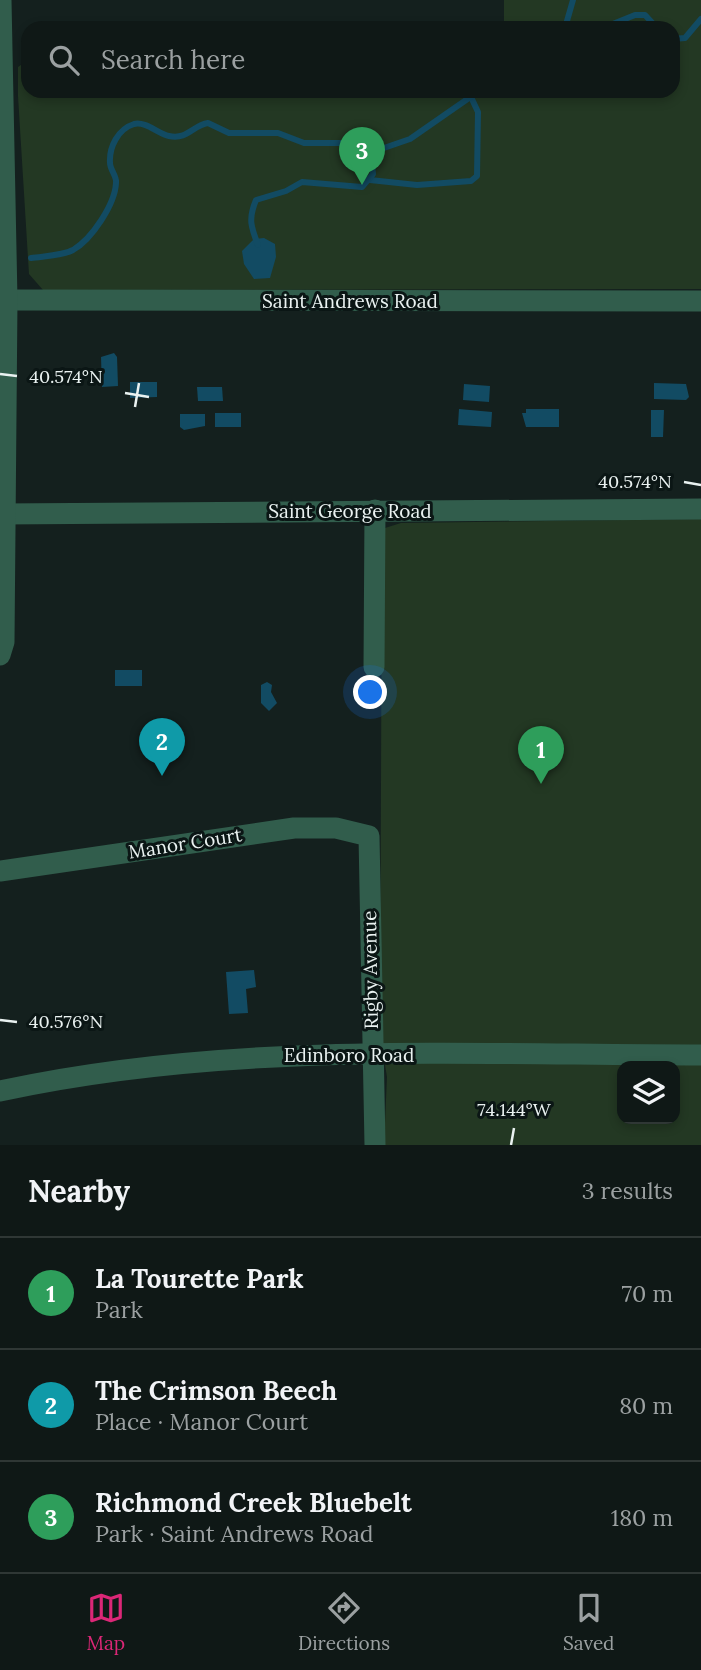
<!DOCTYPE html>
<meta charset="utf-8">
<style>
:root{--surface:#0f1816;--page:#1d2523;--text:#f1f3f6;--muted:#9ba0a1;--line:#2f3735;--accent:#db2777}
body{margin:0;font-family:Lora,serif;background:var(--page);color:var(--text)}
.controls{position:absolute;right:21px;bottom:21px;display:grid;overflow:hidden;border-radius:14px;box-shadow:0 4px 10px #0003}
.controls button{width:63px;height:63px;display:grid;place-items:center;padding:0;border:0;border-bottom:2px solid var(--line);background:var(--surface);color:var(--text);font:35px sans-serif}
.you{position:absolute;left:371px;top:693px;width:24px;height:24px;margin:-18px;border:5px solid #fff;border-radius:50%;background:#1a73e8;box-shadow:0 0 0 10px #1a73e833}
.badge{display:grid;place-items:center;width:46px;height:46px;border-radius:50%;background:var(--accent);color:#fff;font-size:23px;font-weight:700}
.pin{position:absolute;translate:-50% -58px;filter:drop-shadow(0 2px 4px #0008)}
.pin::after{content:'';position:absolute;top:37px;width:24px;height:21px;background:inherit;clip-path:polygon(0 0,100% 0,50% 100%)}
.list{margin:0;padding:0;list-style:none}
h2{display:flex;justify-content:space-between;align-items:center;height:91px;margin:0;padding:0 28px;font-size:30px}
h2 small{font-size:23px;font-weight:400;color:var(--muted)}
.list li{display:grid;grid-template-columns:46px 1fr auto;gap:21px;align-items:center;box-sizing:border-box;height:112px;padding:0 28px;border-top:2px solid var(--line)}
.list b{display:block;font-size:26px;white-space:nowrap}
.list p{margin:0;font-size:23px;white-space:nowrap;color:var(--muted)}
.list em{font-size:23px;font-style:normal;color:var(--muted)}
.icon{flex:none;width:38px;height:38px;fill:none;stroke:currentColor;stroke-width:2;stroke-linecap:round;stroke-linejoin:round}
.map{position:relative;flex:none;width:701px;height:1145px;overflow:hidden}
.search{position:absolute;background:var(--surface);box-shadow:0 4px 10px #0003;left:21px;right:21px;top:21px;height:77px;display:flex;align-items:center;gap:18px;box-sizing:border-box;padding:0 24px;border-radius:21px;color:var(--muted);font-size:26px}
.sheet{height:427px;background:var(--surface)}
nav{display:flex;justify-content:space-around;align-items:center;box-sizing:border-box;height:98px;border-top:2px solid var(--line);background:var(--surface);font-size:19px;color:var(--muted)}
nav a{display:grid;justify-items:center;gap:4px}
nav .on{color:var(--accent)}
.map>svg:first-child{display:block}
</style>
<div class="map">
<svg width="701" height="1145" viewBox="0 0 701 1145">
<rect width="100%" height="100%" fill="#14201e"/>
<g fill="#233823" fill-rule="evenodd">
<path d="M504 0H701V289L43 290 29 274 18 96V67L28 60V91H673V28H504Z"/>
<path d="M701 519V1145H384L387 1077 380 1034 382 533 385 528 401 523ZM622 1066H675V1119H622Z"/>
</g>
<g fill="#124b63">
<path d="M264 238 275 244 276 257 270 278 254 279 244 264 242 251 254 239Z"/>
<path d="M114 353 117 357 118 386 102 387 101 357Z"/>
<path d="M130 382H157V397L130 398Z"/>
<path d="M654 383 686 384 689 397 686 400 654 399Z"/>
<path d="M464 384 490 386 489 402 463 400Z"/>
<path d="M197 387H222L223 401H198Z"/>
<path d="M459 409 492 412 491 427 458 425Z"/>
<path d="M526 409H559V427H526L522 413H526Z"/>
<path d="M651 410H664L663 437H651Z"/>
<rect x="215" y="413" width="26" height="14"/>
<path d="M180 414H205V426L184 430 180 427Z"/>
<rect x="115" y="670" width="27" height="16"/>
<path d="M267 682 272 685 271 692 277 703 269 711 261 703V685Z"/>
<path d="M254 970 256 987 246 989 248 1013 229 1014 226 972Z"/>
</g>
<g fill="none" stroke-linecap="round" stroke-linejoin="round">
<g stroke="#124b63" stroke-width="6">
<path d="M563 28H584"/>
<path d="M565 28 573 0"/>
<path d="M603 28 635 15H645L657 28"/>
<path d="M673 39 685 38 701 19"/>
<path d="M370 180 417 185 471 181 477 176 478 112 471 97"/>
<path d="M258 245C251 227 248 219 256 200L286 191 302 182 362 187 373 174 372 164 361 146"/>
<path d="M31 258C44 256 62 256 73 250 92 239 115 204 116 183 117 176 110 170 110 163 109 147 118 129 134 124 146 121 158 134 169 136 188 140 193 125 208 123L229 133H278L304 143H350L378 150 410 139 479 91"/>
</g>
<g stroke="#315d4c" stroke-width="21">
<path d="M0 300 701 301"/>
<path d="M0 514 701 509"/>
<path d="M0 655 4 642 7 300 1 0"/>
<path d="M374 667 375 510"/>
<path d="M0 871 294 828H336L369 836 375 1145"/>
<path d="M0 1091C230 1041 467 1055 701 1055"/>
</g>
</g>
<path fill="none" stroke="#eaf2f1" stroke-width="2.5" d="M0 374 17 376M125 393 149 397M135 407 139 383M684 482 701 485M0 1020 17 1022M511 1145 514 1128"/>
<g text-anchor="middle" stroke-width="6" stroke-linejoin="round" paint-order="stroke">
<g font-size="19" fill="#eaf2f1" stroke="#0b1615">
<text x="350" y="308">Saint Andrews Road</text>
<text x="350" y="518">Saint George Road</text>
<text transform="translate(185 843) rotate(-9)" y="7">Manor Court</text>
<text transform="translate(370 970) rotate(-91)" y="7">Rigby Avenue</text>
<text x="349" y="1062">Edinboro Road</text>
</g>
</g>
<g font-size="18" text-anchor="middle" fill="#eaf2f1" stroke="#0b1615" stroke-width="6" stroke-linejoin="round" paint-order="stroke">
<text x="66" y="383">40.574°N</text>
<text x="635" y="488">40.574°N</text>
<text x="66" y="1028">40.576°N</text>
<text x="514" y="1116">74.144°W</text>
</g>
</svg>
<div class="controls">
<button><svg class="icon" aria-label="layers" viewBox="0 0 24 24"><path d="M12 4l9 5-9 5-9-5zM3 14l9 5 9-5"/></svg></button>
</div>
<div class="you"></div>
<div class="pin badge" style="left:541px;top:784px;background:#2e9e5b">1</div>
<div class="pin badge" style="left:162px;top:776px;background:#0f9aa8">2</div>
<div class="pin badge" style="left:362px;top:185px;background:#2e9e5b">3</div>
<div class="search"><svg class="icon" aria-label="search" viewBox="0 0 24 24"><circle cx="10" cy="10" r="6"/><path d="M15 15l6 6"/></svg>Search here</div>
</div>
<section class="sheet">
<h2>Nearby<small>3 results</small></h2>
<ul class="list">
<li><span class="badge" style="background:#2e9e5b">1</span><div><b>La Tourette Park</b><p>Park</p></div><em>70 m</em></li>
<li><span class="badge" style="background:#0f9aa8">2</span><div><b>The Crimson Beech</b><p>Place · Manor Court</p></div><em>80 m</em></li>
<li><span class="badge" style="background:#2e9e5b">3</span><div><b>Richmond Creek Bluebelt</b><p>Park · Saint Andrews Road</p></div><em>180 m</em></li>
</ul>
</section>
<nav>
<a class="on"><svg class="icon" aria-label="map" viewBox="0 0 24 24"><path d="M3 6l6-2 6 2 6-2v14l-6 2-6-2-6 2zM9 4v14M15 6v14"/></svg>Map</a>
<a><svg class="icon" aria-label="directions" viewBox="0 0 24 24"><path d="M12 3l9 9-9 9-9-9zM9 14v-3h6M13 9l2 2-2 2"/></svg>Directions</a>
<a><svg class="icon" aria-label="saved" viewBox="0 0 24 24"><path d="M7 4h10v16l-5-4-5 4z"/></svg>Saved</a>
</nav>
